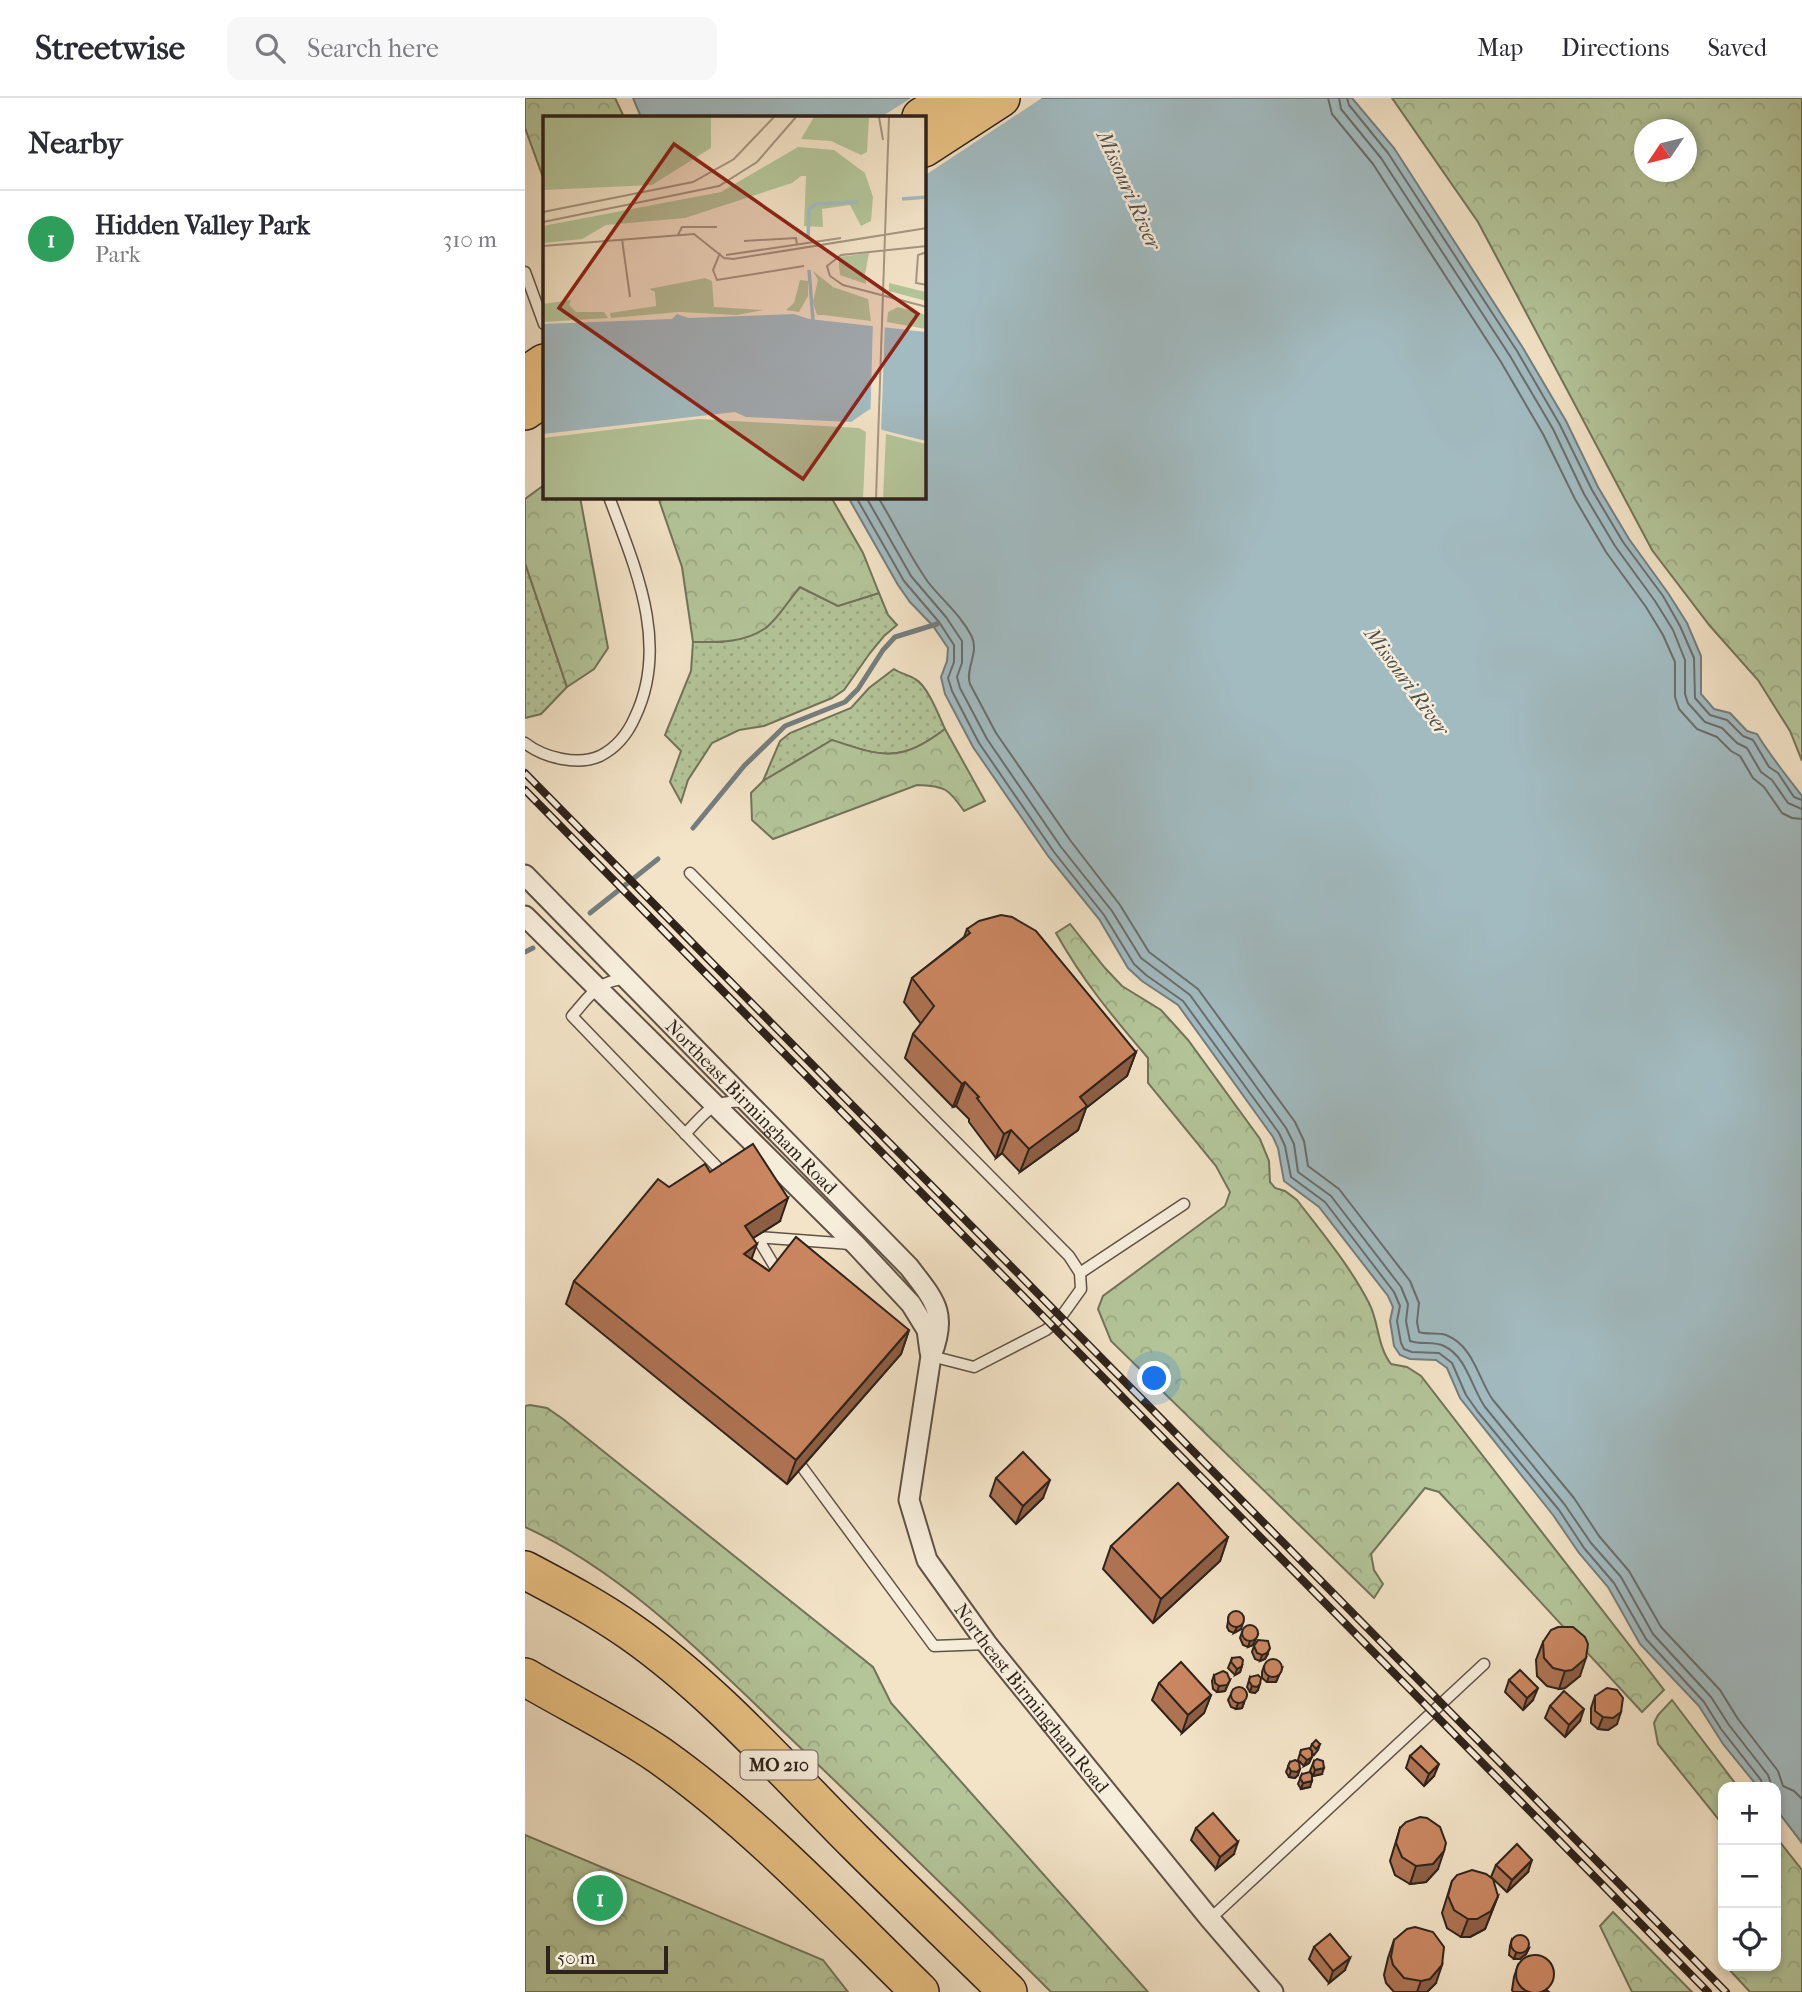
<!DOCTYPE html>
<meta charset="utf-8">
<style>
:root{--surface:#fff;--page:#f7f7f7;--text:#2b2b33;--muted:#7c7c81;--line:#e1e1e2;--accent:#8f2418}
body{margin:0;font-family:"IM FELL French Canon",serif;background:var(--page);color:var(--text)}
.controls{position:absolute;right:21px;bottom:21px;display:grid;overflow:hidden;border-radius:14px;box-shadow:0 4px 10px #0003}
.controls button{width:63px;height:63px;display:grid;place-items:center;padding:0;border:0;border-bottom:2px solid var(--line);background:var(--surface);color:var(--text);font:35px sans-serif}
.compass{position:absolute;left:1109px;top:21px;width:63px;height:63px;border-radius:50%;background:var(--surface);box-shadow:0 4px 10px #0003;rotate:235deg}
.scale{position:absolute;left:21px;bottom:18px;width:122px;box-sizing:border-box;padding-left:7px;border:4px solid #2f221b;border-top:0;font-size:19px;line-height:24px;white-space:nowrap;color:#2f221b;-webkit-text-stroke:5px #f7eddb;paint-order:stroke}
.you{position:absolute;left:630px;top:1281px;width:24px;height:24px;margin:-18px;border:5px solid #fff;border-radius:50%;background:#1a73e8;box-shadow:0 0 0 10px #1a73e833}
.badge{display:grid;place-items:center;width:46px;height:46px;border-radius:50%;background:var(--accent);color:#fff;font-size:23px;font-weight:700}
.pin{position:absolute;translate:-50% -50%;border:4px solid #fff;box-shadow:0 2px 7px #0006}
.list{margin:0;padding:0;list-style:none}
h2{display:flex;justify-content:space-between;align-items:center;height:91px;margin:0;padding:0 28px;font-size:30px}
h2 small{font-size:23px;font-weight:400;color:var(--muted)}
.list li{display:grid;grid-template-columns:46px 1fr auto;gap:21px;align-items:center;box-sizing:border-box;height:98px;padding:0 28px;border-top:2px solid var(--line)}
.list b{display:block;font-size:26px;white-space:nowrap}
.list p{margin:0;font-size:23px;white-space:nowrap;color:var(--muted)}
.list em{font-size:23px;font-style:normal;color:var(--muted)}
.icon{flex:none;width:38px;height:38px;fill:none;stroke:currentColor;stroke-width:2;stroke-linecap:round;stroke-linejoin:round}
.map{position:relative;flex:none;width:1277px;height:1894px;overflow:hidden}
header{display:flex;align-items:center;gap:42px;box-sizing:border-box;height:98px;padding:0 35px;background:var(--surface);border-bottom:2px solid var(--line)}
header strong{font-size:33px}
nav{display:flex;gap:38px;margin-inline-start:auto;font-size:24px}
.search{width:490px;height:63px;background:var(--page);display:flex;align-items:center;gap:18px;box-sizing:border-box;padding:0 24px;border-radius:14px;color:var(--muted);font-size:26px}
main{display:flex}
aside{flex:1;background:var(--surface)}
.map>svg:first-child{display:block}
</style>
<header>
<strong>Streetwise</strong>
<div class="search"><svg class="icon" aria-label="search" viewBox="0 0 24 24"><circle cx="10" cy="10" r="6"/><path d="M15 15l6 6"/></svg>Search here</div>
<nav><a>Map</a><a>Directions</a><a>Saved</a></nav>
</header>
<main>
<aside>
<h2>Nearby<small></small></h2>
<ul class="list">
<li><span class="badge" style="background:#2e9e5b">1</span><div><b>Hidden Valley Park</b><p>Park</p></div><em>310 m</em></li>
</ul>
</aside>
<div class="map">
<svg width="1277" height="1894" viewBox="0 0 1277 1894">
<defs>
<pattern id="grass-dots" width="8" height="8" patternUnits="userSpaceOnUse" patternTransform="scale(1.75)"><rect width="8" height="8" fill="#b4c59a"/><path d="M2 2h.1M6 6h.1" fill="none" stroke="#9ba984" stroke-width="1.8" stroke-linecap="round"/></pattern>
<pattern id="forest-crowns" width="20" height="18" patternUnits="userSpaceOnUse" patternTransform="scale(1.75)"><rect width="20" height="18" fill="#b4c59a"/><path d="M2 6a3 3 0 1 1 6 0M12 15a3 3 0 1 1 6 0" fill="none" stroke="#9ba984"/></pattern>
</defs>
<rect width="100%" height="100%" fill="#f3e3c7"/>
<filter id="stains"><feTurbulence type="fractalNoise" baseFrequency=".00286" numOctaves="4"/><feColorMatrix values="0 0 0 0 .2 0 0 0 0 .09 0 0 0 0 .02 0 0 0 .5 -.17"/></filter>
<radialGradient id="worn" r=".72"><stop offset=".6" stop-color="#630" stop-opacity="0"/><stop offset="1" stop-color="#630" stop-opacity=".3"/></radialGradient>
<g fill="url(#grass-dots)" stroke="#72745a" stroke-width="2">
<path d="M0 465 42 589 16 616 0 620Z"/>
<path d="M275 489 313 508 354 495 363 517 372 527 359 538 345 555 319 592 307 600 239 628 214 632 187 645 163 682 156 704 145 684 156 653 140 637 166 573 168 544H197L241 530Z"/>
<path d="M369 571C376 576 384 577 390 581 403 588 414 618 420 631 375 665 358 659 307 642L238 683 255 643 265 635 326 610 344 590Z"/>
</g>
<g fill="url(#forest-crowns)" stroke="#72745a" stroke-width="2" fill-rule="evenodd">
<path d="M0 0H90L99 19H19V82L0 30Z"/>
<path d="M867 0H1277V663L1265 633 1233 582 1185 528 1127 452 953 124ZM1120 32H1162V74H1120Z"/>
<path d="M19 387V399H55L83 550 69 571 42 589 0 465V401Z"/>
<path d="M133 399H306L338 455 354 495 313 508 275 489C265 500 251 524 239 531 218 545 193 544 168 544L157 469Z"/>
<path d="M420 631 460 703 439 713C423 690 420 688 392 687L248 741 227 722 226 695 238 683 307 642C358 659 375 665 420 631Z"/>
<path d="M545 826 580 870 597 888 636 912 663 942 735 1041 744 1063 745 1084 750 1090 760 1093 772 1102C797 1135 825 1168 844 1205 854 1224 852 1248 866 1266L882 1269 896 1278 1139 1592 1117 1614 914 1394 900 1390 846 1456 849 1472 858 1486 849 1500 586 1243 573 1211 578 1198 700 1108 705 1094 691 1068 623 985V960C588 919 557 882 531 835Z"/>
<path d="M5 1307 22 1310 38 1321 348 1569 366 1605 623 1894H526C439 1807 350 1721 260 1635 181 1559 101 1476 0 1429V1308Z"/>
<path d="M1147 1602 1213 1689H1198V1727L1133 1646 1129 1625 1133 1617Z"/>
<path d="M0 1737 298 1862 323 1894H0Z"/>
<path d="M1251 1739 1277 1772V1894H1225L1201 1868H1251Z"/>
<path d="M1088 1814 1167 1894H1107L1075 1828Z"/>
</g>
<path fill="#a2bbc1" stroke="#747e7f" stroke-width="2" d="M108 0H827L869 50 998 250 1041 323 1073 389 1104 441 1143 495 1162 525 1176 558V596L1189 611 1205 615 1222 633 1232 636C1246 659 1261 677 1277 698V1745L1251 1711V1689H1233L1198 1646 1174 1608 1115 1546 1083 1489 1054 1455 1028 1417 935 1300 922 1270 911 1262 885 1261 875 1257 869 1248 867 1235 865 1223 868 1209 863 1198 794 1109 759 1083 753 1050 748 1039 653 907 617 883 603 870 574 821 523 758 448 649 420 596 416 579 422 563 423 550 408 528 385 504 373 487 323 399H399V19H116Z"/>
<path fill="#f3e3c7" d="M386 0H517L399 78V19H356Z"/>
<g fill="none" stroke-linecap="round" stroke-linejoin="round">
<g stroke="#686e6e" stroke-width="2">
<path d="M803 0 807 16 848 66 976 264 1018 336 1050 401 1081 454 1121 509 1138 537 1150 564V599L1154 611 1172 631 1192 639 1206 653 1215 658 1228 680 1239 689 1257 715 1267 720 1277 721"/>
<path d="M814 0 816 11 856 60 985 258 1028 331 1059 396 1090 448 1130 503 1148 532 1160 562V596L1163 605 1180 624 1197 630 1212 645 1222 650 1236 674 1247 682 1263 705 1277 711"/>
<path d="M822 0 824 7 863 55 992 253 1035 327 1067 392 1098 444 1138 498 1155 528 1169 560 1170 600 1185 617 1202 622 1218 638 1228 642 1244 669 1253 675 1269 699 1277 702"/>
<path d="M331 399 379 483 414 524 429 547V564L423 580 427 593 454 645 529 754 579 817 609 866 621 877 658 903 754 1035 760 1048 766 1079 800 1104 869 1194 875 1208 872 1223 876 1245 879 1251 887 1254 914 1255 927 1265 941 1297 953 1314 1034 1412 1059 1450 1089 1485 1121 1541 1179 1604 1196 1631 1236 1682 1238 1689"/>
<path d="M341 399 386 478 421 519 437 543V565L432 579 435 590 462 641 536 749 587 813 616 860 665 897 761 1030 769 1046 773 1074 806 1098 876 1189 883 1206 881 1223 885 1243C895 1247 909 1243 919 1248 942 1259 946 1289 960 1309L1040 1407 1066 1445 1096 1479 1128 1536 1186 1599 1204 1627 1243 1677 1247 1689"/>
<path d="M353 399C370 427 384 457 403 484 417 502 436 517 447 539 454 555 440 571 445 586L471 635 545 742 595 807 624 854 673 891 770 1024 779 1043 783 1068 814 1091 885 1183 894 1205 892 1224 894 1234C902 1237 912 1234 921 1237 949 1248 953 1281 968 1302L1049 1400 1074 1438 1104 1473 1136 1529 1195 1592 1213 1621 1253 1673 1258 1688 1269 1693 1277 1701"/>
</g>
<g stroke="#747e7f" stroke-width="5">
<path d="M168 730 219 668 260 628 320 604 333 591 358 552 370 539 412 526"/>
<path d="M65 815 133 761"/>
<path d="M0 854 8 850"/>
</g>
<g stroke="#605246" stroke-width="13">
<g id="lane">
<path d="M0 174 19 226"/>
<path d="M0 645C19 660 53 668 75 658 91 650 103 635 110 619 145 546 110 469 84 399"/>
<path d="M165 775 544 1158 555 1175 556 1191 536 1219 521 1232 449 1269 406 1258"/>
<path d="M100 881C73 882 64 899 47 918L194 1071 198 1079"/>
<path d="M160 1036C181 1015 186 1001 218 1004"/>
<path d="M226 1129 253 1174"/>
<path d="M232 1139 326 1146"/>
<path d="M555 1175 659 1106"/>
<path d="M277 1369 409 1548 462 1546"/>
<path d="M685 1821 959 1566"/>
</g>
</g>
<g stroke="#605246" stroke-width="23">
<g id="street">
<path id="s1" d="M0 777 384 1169C410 1203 423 1215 406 1258L384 1402 402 1462 462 1546 685 1821 748 1894"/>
<path d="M0 818 330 1146 386 1206 402 1232 405 1254"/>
</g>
</g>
<g stroke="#2f221b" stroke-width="40">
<g id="highway">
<path d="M396 19 426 0"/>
<path d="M399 50 476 0"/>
<path d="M0 278 19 265"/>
<path d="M0 313 19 300"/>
<path d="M0 1472C36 1491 72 1510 106 1534 190 1593 258 1672 331 1745 381 1795 432 1844 483 1894"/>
<path d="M0 1579C44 1605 92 1628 134 1657 230 1725 311 1812 395 1894"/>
</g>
</g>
<use href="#lane" stroke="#f7eddb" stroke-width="10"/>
<use href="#street" stroke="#f7eddb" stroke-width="19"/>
<use href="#highway" stroke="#eac284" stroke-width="37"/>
<g stroke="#2f221b" stroke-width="8">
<g id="rail">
<path d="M0 675 1201 1894"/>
<path d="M0 692 1183 1894"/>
</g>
</g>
<use href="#rail" stroke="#f7eddb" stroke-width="5" stroke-dasharray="16" stroke-linecap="butt"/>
</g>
<g fill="#ae7353" stroke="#2f221b" stroke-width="2">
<path d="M442 831 611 954 602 978 561 1010 553 1032 495 1074 477 1055 471 1060 444 1024V1021L431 1008 428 1009 380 960 388 936 396 926 379 904 387 880 439 839Z"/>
<path d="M185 1074 255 1123 228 1140 227 1161 244 1173 384 1232 376 1256 262 1386 41 1206 49 1183Z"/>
<path d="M471 1380 518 1400 491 1426 465 1398Z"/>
<path d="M703 1439 695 1463 628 1525 578 1471 586 1448Z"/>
<path d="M704 1518 716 1531 709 1535 704 1533 702 1529Z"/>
<path d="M717 1534 733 1536 728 1547 723 1549 718 1547 715 1540Z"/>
<path d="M1018 1544 1055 1578 1040 1590 1034 1591 1022 1588 1012 1578 1011 1562Z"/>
<path d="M729 1548 743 1556 740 1561 735 1563 730 1561 727 1554Z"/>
<path d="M707 1560 717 1568 715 1574 710 1577 703 1570Z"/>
<path d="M739 1568 757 1570 751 1584H742L737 1580V1574Z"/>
<path d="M689 1577 702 1588 700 1593 692 1594 688 1591 687 1583Z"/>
<path d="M725 1579 733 1592 730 1595 725 1594 722 1589Z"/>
<path d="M984 1582 1008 1602 998 1612 980 1594Z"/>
<path d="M634 1585 686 1597 679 1615 657 1635 627 1602Z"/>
<path d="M708 1592 719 1605 717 1610 711 1611 706 1609 703 1602Z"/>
<path d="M1070 1598 1092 1626 1083 1632 1073 1631 1066 1625V1610Z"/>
<path d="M1025 1608 1055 1623 1040 1639 1020 1620Z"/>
<path d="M787 1646H795L793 1652 789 1657 787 1655 784 1665 779 1668 773 1662 776 1652 785 1651Z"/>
<path d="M885 1658 909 1678 899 1688 881 1670Z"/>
<path d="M789 1663 797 1676 788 1678 785 1673Z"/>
<path d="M765 1664 773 1677 770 1680 764 1679 761 1674Z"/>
<path d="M777 1676 785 1689 776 1691 773 1686Z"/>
<path d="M671 1730 709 1756 691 1771 666 1742Z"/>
<path d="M875 1730 913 1771 901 1784 885 1786 870 1777 865 1763Z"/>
<path d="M971 1767 1003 1774 982 1794 966 1779Z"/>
<path d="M927 1783 973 1798 960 1831 945 1839H936L922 1830 917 1815Z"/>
<path d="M987 1841 1004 1850 1001 1856 995 1861H989L984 1857 985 1848Z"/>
<path d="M869 1842 911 1885 902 1894H869L861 1885 859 1877 863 1860Z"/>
<path d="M789 1849 820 1872 804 1885 784 1861Z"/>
<path d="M993 1867 1024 1894H988L987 1892 989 1879Z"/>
</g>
<g fill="#8d5e44" stroke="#2f221b" stroke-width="2">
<path d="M611 954 602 978 561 1010 553 1032 495 1074 504 1051 555 999Z"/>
<path d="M440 984 431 1008 428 1009 437 986Z"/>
<path d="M486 1032 477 1055 471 1060 479 1036Z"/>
<path d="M263 1100 255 1123 211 1151 220 1128Z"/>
<path d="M232 1146 223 1170 219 1156Z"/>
<path d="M384 1232 376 1256 262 1386 271 1362Z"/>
<path d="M525 1382 518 1400 491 1426 498 1408Z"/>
<path d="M703 1439 695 1463 628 1525 636 1501Z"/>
<path d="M718 1525 716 1531 709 1535 712 1529Z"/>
<path d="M733 1536 728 1547 723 1549 725 1543Z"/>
<path d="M745 1550 740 1561 735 1563 737 1557Z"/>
<path d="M1061 1560 1055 1578 1040 1590 1034 1591 1040 1573Z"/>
<path d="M717 1568 715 1574 710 1577 712 1571Z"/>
<path d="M757 1570 751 1584H742L744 1578Z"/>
<path d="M705 1582 700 1593 692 1594 694 1588Z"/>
<path d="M735 1586 733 1592 730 1595 725 1594 727 1588Z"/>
<path d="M1013 1590 1008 1602 998 1612 1002 1600Z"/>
<path d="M686 1597 679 1615 657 1635 663 1617Z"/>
<path d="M721 1599 717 1610 711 1611 713 1605Z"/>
<path d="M1059 1611 1055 1623 1040 1639 1044 1627Z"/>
<path d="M1096 1614 1092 1626 1083 1632 1073 1631 1078 1619Z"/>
<path d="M787 1659 784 1665 779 1668 782 1662Z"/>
<path d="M914 1666 909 1678 899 1688 904 1676Z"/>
<path d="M799 1670 797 1676 788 1678 790 1672Z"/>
<path d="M775 1671 773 1677 770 1680 764 1679 766 1673Z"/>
<path d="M787 1683 785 1689 776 1691 778 1685Z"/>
<path d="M713 1744 709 1756 691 1771 695 1759Z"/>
<path d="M919 1753 913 1771 901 1784 885 1786 891 1768Z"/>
<path d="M1007 1762 1003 1774 982 1794 987 1782Z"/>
<path d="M973 1798 960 1831 945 1839H936L943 1821Z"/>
<path d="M1004 1850 1001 1856 995 1861H989L991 1855Z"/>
<path d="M825 1860 820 1872 804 1885 808 1873Z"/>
<path d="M917 1867 911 1885 902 1894H892L896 1883Z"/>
</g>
<g fill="#ca8661" stroke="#2f221b" stroke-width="2">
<path d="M476 817 487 819 511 833 611 954 555 999 562 1008 504 1051 486 1032 479 1036 452 1000 454 999 440 984 437 986 388 936 409 908 387 880 445 835 442 831 454 823Z"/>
<path d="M228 1046 263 1100 220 1128 232 1146 219 1156 244 1173 271 1139 384 1232 271 1362 49 1183 133 1081 144 1089 180 1066 185 1074Z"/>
<path d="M498 1354 525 1382 498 1408 471 1380Z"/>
<path d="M653 1385 703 1439 636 1501 586 1448Z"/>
<circle cx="711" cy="1521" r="8"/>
<circle cx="725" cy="1535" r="8"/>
<path d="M1033 1529H1048L1060 1539 1063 1546 1061 1560 1047 1572 1040 1573 1028 1570 1019 1560 1018 1544 1026 1532Z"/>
<path d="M733 1542 743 1543 745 1550 742 1555 737 1557 732 1555 729 1548Z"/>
<path d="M715 1559 718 1562 717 1568 712 1571 706 1564 707 1560Z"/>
<circle cx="748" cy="1570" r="9"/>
<path d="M656 1564 686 1597 663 1617 634 1585Z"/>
<path d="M995 1572 1013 1590 1002 1600 984 1582Z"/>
<path d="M698 1573 702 1575 705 1582 702 1587 694 1588 690 1585 689 1577Z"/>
<path d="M733 1577 736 1580 735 1586 732 1589 727 1588 724 1583 725 1579Z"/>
<circle cx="714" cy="1597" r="8"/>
<path d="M1082 1590 1092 1592 1098 1600 1096 1614 1088 1620 1078 1619 1070 1613V1598Z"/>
<path d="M1039 1593 1059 1611 1044 1627 1025 1608Z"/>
<path d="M791 1642 795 1646 791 1651 787 1646Z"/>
<path d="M896 1648 914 1666 904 1676 885 1658Z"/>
<path d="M784 1650 787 1653V1659L782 1662 775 1656 776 1652Z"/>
<path d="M792 1661 798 1663 799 1670 790 1672 788 1667 789 1663Z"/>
<path d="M770 1662 774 1664 775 1671 772 1674 766 1673 763 1668 765 1664Z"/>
<path d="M785 1674 787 1677V1683L778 1685 775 1680 777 1676Z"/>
<path d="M688 1715 713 1744 695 1759 671 1730Z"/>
<path d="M895 1719 902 1720 915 1729 921 1745 919 1753 908 1766 891 1768 877 1759 871 1745 875 1730 881 1724Z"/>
<path d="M992 1746 1007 1762 987 1782 971 1767Z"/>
<path d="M947 1772 961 1776 968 1781 973 1798 966 1813 952 1821H943L929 1812 923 1798 927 1783 932 1777Z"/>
<path d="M890 1829 908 1834 919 1849 917 1867 905 1881 896 1883 879 1880 868 1867 866 1859 869 1842 882 1831Z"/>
<path d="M805 1836 825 1860 808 1873 789 1849Z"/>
<circle cx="995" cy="1846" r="9"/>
<circle cx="1010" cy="1876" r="19"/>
</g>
<g text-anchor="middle" stroke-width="5" stroke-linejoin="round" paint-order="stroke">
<rect fill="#f7eddb" stroke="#6b5f55" stroke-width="2" x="215.5" y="1652.5" width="77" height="29" rx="5"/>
<g font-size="18" font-weight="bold" fill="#2f221b">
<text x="254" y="1673">MO 210</text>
</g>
<g font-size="19" fill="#2f221b" stroke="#f7eddb">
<text dy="7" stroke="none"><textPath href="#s1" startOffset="324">Northeast Birmingham Road</textPath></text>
<text dy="7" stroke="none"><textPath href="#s1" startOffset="1029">Northeast Birmingham Road</textPath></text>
</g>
<g font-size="21" font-style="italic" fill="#52504d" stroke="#f7eddb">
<text transform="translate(604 92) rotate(66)" y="7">Missouri River</text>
<text transform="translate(882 583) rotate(54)" y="7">Missouri River</text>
</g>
</g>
<g transform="translate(18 18)">
<rect width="383" height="383" fill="#f3e3c7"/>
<path d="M326 137 322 158 296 151V141ZM270 155 290 171 288 190 280 199H274L270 186 275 164Z" fill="#b4c59a"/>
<path d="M0 1H168V32L109 69 0 74ZM271 1H326L324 36 318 39 288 25 258 23ZM255 31 291 34 322 57 330 81 328 105 318 110 307 89 279 93 280 111 261 110 263 60H258L249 67 142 102 63 109 39 123 0 127V110L178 76ZM296 151 322 158 323 168 297 159ZM162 162 169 165 171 191 220 194 194 199 136 196 68 202 67 197 113 190 112 176 106 173ZM257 164 265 165V180L256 196 243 194 251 187ZM346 167 383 176V185L346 175ZM290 171 325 183 328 205 280 199 287 190ZM28 184 26 189 33 196H61L65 202 0 206V188ZM355 191 383 199V213L344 206 345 196ZM156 303 316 312 323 316 320 383H0V322ZM343 318 383 328V383H340Z" fill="#b4c59a"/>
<path d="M134 198 146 202 251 198 266 203 383 216V325L339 314 327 293 308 306 203 301 192 296 0 318V208L129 203Z" fill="#a2bbc1"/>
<path d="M330 204 342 205 338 317 327 312Z" fill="#f3e3c7"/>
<path fill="none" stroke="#a2bbc1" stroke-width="3.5" d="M359 83 384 81M265 123 266 93 273 88 315 86M266 154 270 204"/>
<path fill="none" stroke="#a59682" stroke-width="2" d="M336 1 340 24M0 96 150 66 191 43 231 1M0 106 176 70 214 46 253 1M135 119 139 111H174M79 123 87 181M201 125 253 122 254 129M0 130 151 118 181 142 190 143 384 112M384 130 298 139 284 150 287 160 300 169 384 191M384 136 375 139 373 167 384 169M177 137 170 154 174 164 261 150M183 139 298 122M333 383 346 1"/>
<path fill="#8f2418" fill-opacity="0.15" stroke="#8f2418" stroke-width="3.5" d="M131 28 375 198 260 363 16 192Z"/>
<rect width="383" height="383" fill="none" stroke="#2f221b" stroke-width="3.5"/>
</g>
<rect width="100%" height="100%" filter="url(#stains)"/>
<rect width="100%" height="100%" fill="url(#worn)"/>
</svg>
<div class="controls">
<button>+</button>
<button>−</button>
<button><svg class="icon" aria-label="locate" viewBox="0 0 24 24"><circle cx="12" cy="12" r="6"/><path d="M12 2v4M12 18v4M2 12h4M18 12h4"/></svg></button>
</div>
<svg class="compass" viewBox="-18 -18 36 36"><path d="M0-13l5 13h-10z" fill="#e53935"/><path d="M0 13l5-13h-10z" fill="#7c7c81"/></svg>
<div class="scale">50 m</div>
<div class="you"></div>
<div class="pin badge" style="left:75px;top:1800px;background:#2e9e5b">1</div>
</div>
</main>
